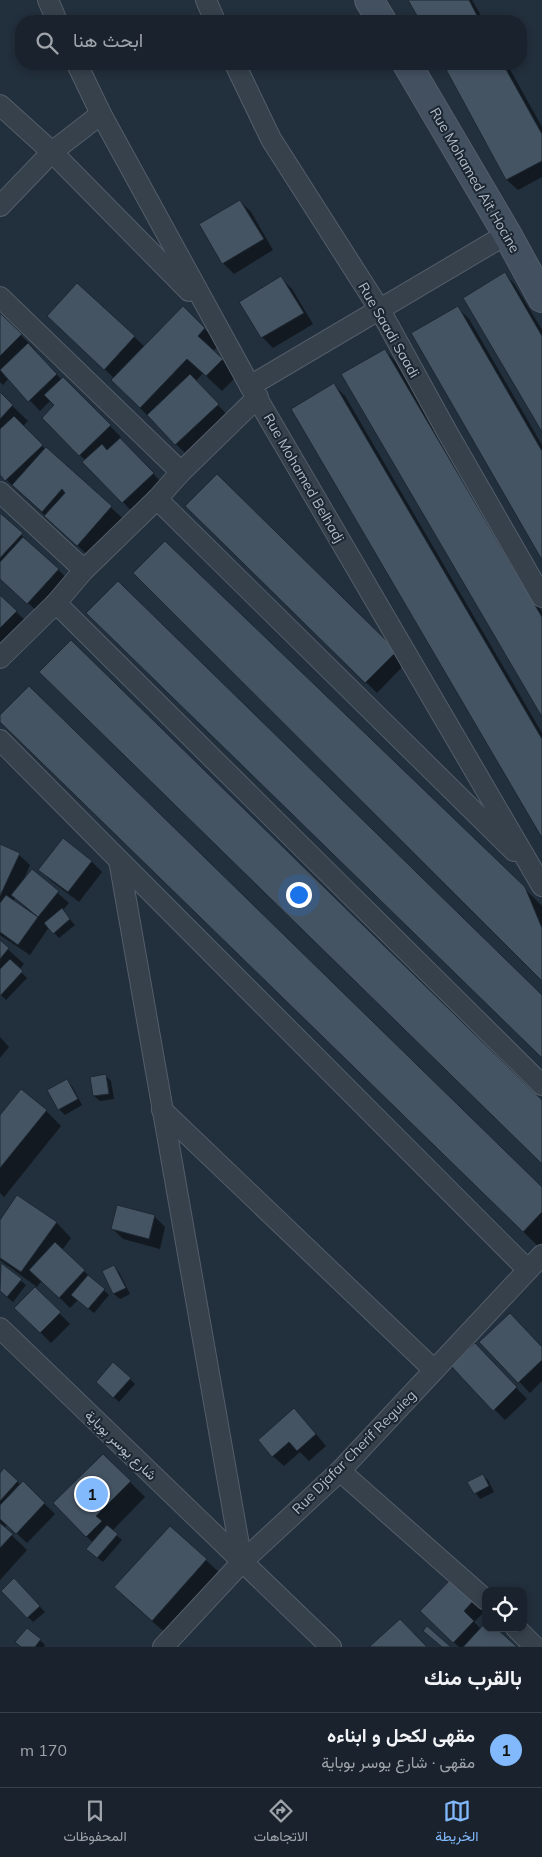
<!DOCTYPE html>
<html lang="ar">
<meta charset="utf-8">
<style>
:root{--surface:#1a232d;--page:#272f39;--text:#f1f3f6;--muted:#9fa4aa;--line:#384049;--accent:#82b9fc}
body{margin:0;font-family:Mulish,Vazirmatn,sans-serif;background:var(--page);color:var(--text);direction:rtl}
.controls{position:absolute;right:15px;bottom:15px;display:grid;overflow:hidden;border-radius:10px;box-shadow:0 2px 8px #0003}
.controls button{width:45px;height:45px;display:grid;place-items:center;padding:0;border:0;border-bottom:1px solid var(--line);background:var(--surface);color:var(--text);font:25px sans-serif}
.you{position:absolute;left:298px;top:894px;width:18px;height:18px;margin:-12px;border:4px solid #fff;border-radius:50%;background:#1a73e8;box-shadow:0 0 0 8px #1a73e833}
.badge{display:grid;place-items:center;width:32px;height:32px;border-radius:50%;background:var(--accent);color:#111;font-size:16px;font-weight:700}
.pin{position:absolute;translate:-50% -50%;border:2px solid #fff;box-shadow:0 1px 5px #0006}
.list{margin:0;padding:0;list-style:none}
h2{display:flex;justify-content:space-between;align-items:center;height:65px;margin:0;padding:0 20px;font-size:21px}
h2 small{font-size:16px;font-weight:400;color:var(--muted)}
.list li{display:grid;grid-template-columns:32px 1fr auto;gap:15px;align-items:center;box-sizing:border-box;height:75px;padding:0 20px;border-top:1px solid var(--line)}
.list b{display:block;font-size:19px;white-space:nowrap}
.list p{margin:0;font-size:16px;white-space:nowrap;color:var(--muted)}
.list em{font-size:16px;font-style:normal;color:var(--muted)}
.icon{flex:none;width:28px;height:28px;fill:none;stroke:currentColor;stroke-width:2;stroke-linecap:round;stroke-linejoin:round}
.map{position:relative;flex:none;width:542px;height:1647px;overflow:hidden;direction:ltr}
.search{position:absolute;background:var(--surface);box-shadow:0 2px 8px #0003;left:15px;right:15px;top:15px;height:55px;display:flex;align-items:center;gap:12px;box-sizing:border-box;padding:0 18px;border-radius:20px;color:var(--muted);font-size:19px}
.sheet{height:140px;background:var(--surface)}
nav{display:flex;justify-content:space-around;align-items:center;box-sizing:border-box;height:70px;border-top:1px solid var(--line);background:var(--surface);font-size:14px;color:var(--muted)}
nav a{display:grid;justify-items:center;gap:2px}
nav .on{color:var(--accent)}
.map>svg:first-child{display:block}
</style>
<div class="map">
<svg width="542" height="1647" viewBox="0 0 542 1647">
<rect width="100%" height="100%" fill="#222f3c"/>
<g fill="#0007" fill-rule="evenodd">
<path d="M409 0H472L484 21H421Z"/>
<path d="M444 64H507L542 127V177L518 190 507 180Z"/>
<path d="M240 201 251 212 273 250 234 274 223 263Z"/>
<path d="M505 274 515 285 542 330V429Z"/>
<path d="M281 278 292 289 313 324 273 348 262 337Z"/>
<path d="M78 285 145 347 183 308 220 344 213 351 238 375 222 391 203 373 196 381 228 416 187 455 128 396 115 379 64 331Z"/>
<path d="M458 308 469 319 542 445V557Z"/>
<path d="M0 315 36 350 34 352 62 380 63 379 121 437 119 438 163 484 133 513 86 461 43 418 56 405 51 400 40 411 9 378 3 385 0 382Z"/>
<path d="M385 350 395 361 542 612V714Z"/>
<path d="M334 385 345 396 542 733V836Z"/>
<path d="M0 394 28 421 23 426 46 450 127 522 93 560 0 474Z"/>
<path d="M187 506 407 662 377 693Z"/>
<path d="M0 515 69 580 39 613 0 578Z"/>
<path d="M0 597 27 622 0 650Z"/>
<path d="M0 716 542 1189V1250L17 737 0 720Z"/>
<path d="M63 840 92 862 102 872 79 902 50 880 40 869Z"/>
<path d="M0 845 19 855 30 865 23 881 32 871 69 903 62 911 75 925 59 938 49 927 30 955 0 935ZM15 898 29 911 28 912 13 902Z"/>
<path d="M524 888 542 906V979Z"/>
<path d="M0 942 24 964 19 970 27 978 6 1000 0 994Z"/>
<path d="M0 1037 9 1047 0 1058Z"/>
<path d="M106 1076 111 1081 114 1099 100 1101 94 1096Z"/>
<path d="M67 1081 72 1086 82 1105 65 1115 59 1109 49 1090Z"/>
<path d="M46 1111 61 1126 4 1197 0 1193V1117Z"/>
<path d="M154 1216 165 1227 160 1249 123 1239 112 1228Z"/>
<path d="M0 1222H56L71 1238 62 1250 109 1295 94 1313 78 1300 70 1308 42 1280 37 1287 0 1260Z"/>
<path d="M1 1265 26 1285 13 1302 0 1291Z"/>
<path d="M114 1267 119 1272 130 1294 120 1299 114 1294 103 1272Z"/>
<path d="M35 1289 70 1324 51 1343 16 1308Z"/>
<path d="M481 1342 542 1349V1381L530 1393Z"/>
<path d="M475 1345 527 1399 505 1420 452 1366Z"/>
<path d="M114 1364 135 1384 119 1402 103 1387Z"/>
<path d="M305 1421 326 1446 309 1461 300 1452 284 1466 273 1456Z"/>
<path d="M103 1455 145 1497 112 1531 122 1540 103 1562 93 1554V1543L54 1503Z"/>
<path d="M4 1470 21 1485 23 1483 55 1514 27 1543 8 1525 4 1528 27 1550 0 1580V1475Z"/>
<path d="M482 1475 488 1480 494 1492 480 1499 469 1483Z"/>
<path d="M170 1527 222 1575 168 1635 131 1603Z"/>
<path d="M14 1580 45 1612 33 1622 3 1591Z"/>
<path d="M474 1600 485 1611 474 1622 481 1629 486 1628 515 1647H459L433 1622Z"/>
<path d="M40 1640 45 1645 44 1647H22Z"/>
</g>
<g fill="#455463" stroke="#1d2833">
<path d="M408 0H469L480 21H420Z"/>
<path d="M443 64H503L542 134V161L506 180Z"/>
<path d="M240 200 264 239 222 264 199 224Z"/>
<path d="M505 272 542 336V432L463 298Z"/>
<path d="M281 276 304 313 261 338 239 302Z"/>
<path d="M77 283 135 336 104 370 47 316Z"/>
<path d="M183 306 205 328 198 336 223 359 206 376 187 359 140 408 111 380Z"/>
<path d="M458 306 542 451V560L411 333Z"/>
<path d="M0 313 22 334 0 356Z"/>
<path d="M28 343 57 374 28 402 0 370Z"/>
<path d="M385 349 542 617V717L341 374Z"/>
<path d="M190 374 219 404 175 445 147 415Z"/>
<path d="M63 377 111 425 79 456 42 418 54 405 44 395Z"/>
<path d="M334 383 542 739V838L291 409Z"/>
<path d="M0 392 13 405 0 419Z"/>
<path d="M14 416 43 445 5 481 0 475V429Z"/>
<path d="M120 438 154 473 122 503 82 462 102 444 107 450Z"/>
<path d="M46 447 112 506 77 546 44 516 65 493 62 489 42 512 12 485Z"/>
<path d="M217 474 397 651 365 683 185 506Z"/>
<path d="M0 513 23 533 0 558Z"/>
<path d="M23 537 59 569 27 604 0 579V562Z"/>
<path d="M165 541 525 887 542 928V981L133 573Z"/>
<path d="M118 581 542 995V1058L86 613Z"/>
<path d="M0 595 17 611 0 628Z"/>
<path d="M71 640 542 1100V1164L39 672Z"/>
<path d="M29 686 542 1187V1212L523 1232 0 722V715Z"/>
<path d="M63 838 92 861 68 892 38 870Z"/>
<path d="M0 844 20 853 0 896Z"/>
<path d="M32 869 59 891 38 917 11 895Z"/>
<path d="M6 895 38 917 18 945 0 932V903Z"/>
<path d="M62 908 70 919 53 934 44 923Z"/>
<path d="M0 940 9 948 0 959Z"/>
<path d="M10 959 23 971 0 996V969Z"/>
<path d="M106 1074 109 1094 93 1096 90 1077Z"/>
<path d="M67 1079 78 1099 58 1110 47 1090Z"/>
<path d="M21 1089 47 1110 0 1168V1115Z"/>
<path d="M17 1195 57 1222 21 1272 0 1258V1220Z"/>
<path d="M117 1205 155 1215 149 1239 111 1229Z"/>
<path d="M55 1242 85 1270 59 1298 29 1270Z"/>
<path d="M1 1263 22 1279 7 1297 0 1291Z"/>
<path d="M114 1265 126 1288 113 1294 102 1271Z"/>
<path d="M88 1275 105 1289 88 1309 71 1295Z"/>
<path d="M35 1287 61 1312 40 1333 14 1308Z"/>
<path d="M510 1313 542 1347V1360L518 1383 479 1342Z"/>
<path d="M475 1343 517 1387 493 1411 451 1366Z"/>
<path d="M113 1362 131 1378 113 1398 96 1382Z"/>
<path d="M294 1408 316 1434 297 1451 289 1442 272 1457 258 1440Z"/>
<path d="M103 1454 131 1481 96 1516 102 1521 86 1537 53 1503Z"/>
<path d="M4 1468 18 1481 0 1501V1473Z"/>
<path d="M483 1474 489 1486 474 1494 467 1482Z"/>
<path d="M23 1481 45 1503 16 1534 0 1519V1505Z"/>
<path d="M0 1523 13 1534 0 1548Z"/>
<path d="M107 1525 118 1534 97 1558 86 1549Z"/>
<path d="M170 1526 207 1559 152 1621 114 1587Z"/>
<path d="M14 1578 40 1606 27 1618 1 1591Z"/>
<path d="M452 1578 475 1599 464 1611 474 1621 453 1643 420 1611Z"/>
<path d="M400 1619 427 1647H369Z"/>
<path d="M486 1622V1628H496L517 1647H463Z"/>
<path d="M427 1626 451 1647H442L423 1631Z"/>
<path d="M27 1628 41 1639 35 1647H21L15 1642Z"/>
</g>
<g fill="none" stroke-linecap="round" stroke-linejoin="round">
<g stroke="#545e6a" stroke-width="22">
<g id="street">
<path d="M48 0 57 21"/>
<path d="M206 0 215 21"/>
<path d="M77 64 101 114 250 386 542 886"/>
<path d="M235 64 271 139 380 310 446 430 542 597"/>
<path d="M0 105 52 152 189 291"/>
<path d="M0 206 52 152 101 114"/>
<path d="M0 297 181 472"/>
<path d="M250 386 507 234"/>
<path d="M0 492 84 570"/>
<path d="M157 499 514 851"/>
<path d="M56 603 542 1085"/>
<path d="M0 658 56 603 84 570 157 499 181 472 258 397"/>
<path d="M0 740 119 860 242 1562"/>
<path d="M119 860 528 1270"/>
<path d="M162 1110 434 1370"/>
<path d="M0 1328 331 1647"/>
<path d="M340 1471 486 1600"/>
<path d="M516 1628 535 1647"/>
<path d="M163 1647 242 1562 340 1471 542 1255"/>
</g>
</g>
<g stroke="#545e6a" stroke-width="30">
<g id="secondary">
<path d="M369 0 382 21"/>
<path d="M407 64 507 234 542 298"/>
</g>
</g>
<use href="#street" stroke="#36414c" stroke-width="20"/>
<use href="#secondary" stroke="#435060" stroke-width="28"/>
</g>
<g text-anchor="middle" stroke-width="4" stroke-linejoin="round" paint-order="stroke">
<g font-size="14" fill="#b1bbc8" stroke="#1b2631">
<text transform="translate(475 180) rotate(60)" y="5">Rue Mohamed Ait Hocine</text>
<text transform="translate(389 330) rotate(60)" y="5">Rue Saadi Saadi</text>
<text transform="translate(304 478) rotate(60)" y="5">Rue Mohamed Belhadj</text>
<text transform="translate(121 1445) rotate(44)" y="5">شارع يوسر بوباية</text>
<text transform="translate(354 1452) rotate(-45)" y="5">Rue Djafar Cherif Reguieg</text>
</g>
</g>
</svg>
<div class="controls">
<button><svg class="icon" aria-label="locate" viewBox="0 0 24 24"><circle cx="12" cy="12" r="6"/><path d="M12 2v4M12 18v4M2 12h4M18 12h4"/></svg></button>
</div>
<div class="you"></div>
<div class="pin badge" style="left:92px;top:1494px">1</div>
<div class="search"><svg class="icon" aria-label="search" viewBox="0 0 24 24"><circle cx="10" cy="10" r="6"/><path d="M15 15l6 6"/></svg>ابحث هنا</div>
</div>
<section class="sheet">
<h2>بالقرب منك<small></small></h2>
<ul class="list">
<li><span class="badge">1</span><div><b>مقهى لكحل و ابناءه</b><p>مقهى · شارع يوسر بوباية</p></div><em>170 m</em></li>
</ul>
</section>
<nav>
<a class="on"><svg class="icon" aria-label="map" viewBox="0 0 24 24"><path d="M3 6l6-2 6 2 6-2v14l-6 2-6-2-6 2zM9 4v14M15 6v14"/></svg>الخريطة</a>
<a><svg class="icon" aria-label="directions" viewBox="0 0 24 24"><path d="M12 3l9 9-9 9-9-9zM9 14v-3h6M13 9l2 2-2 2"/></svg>الاتجاهات</a>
<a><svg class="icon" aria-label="saved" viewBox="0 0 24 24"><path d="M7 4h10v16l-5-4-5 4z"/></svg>المحفوظات</a>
</nav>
